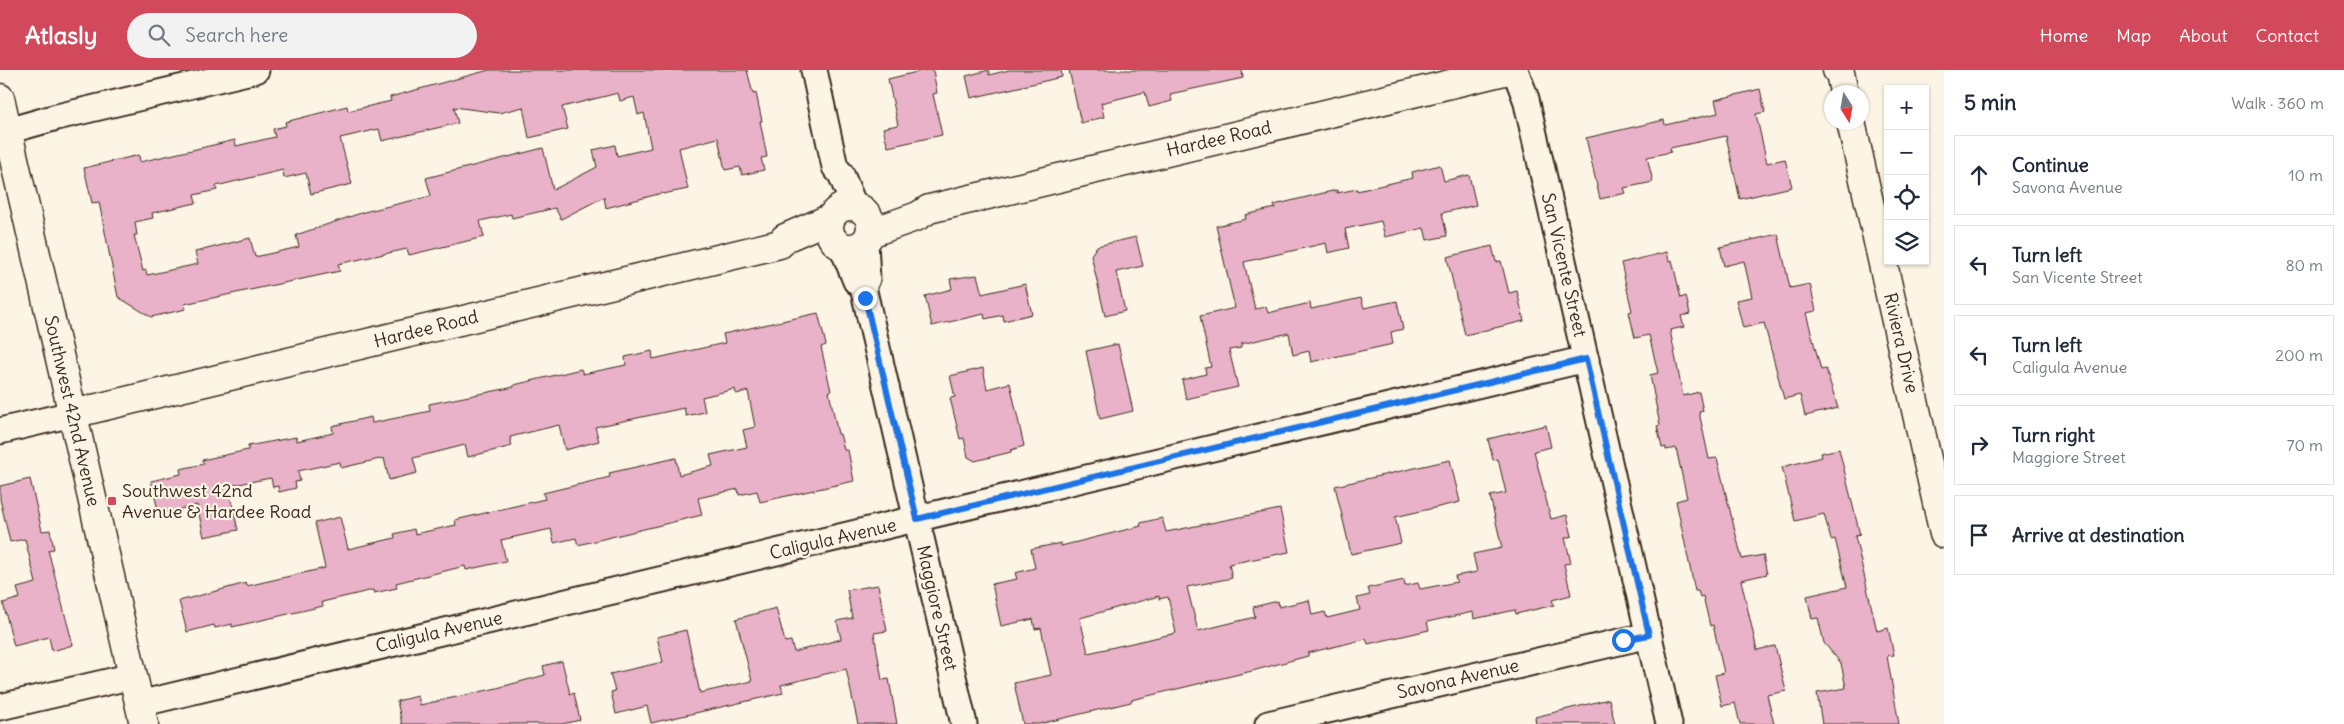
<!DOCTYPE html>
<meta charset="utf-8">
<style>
:root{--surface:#fff;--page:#f2f2f3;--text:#1f2937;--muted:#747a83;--line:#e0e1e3;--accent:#d1495b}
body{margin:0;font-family:Delius,sans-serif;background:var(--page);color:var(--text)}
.controls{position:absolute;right:15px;top:15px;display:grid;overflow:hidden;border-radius:0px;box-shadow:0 1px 4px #0004}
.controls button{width:45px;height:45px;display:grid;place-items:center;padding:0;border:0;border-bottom:1px solid var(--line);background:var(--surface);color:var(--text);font:25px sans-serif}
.compass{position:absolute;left:1824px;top:15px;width:45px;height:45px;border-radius:50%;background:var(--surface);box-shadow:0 1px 4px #0004;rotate:169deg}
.stop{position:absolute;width:15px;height:15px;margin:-11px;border:4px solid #1a73e8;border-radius:50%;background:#fff}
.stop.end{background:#1a73e8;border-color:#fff;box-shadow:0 1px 5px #0008}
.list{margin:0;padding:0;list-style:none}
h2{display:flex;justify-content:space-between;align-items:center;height:65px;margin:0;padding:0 20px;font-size:21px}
h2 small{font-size:16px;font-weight:400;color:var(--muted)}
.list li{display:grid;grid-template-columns:32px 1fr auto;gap:15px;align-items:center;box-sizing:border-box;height:80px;margin:0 10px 10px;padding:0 10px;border:1px solid var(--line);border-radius:0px}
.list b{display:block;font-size:19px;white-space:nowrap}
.list p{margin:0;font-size:16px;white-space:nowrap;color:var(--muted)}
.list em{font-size:16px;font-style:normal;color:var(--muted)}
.icon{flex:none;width:28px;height:28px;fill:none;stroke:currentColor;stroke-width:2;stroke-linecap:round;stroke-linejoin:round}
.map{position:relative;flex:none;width:1944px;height:654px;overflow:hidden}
header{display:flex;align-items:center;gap:30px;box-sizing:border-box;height:70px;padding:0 25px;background:var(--accent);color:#fff}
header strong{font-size:24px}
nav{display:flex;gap:28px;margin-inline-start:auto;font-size:18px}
.search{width:350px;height:45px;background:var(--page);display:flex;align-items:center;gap:12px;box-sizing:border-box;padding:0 18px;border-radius:28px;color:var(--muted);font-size:19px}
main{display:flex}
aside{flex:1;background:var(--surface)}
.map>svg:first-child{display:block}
</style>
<header>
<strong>Atlasly</strong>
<div class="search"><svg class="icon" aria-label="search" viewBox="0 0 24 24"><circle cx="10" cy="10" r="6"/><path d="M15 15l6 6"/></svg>Search here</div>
<nav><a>Home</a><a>Map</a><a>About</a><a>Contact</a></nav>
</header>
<main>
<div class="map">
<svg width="1944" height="654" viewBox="0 0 1944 654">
<rect width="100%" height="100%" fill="#fcf5e5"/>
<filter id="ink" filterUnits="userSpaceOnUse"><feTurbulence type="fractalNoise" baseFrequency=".02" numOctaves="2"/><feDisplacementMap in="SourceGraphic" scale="10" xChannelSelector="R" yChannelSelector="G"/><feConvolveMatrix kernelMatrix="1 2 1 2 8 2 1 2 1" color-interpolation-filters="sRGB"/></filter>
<g filter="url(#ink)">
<g fill="#e9b2c9" stroke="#3b2a1e" fill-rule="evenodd">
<path d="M489 0H747L753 24 756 23 762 51H760L767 87 761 88 764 100 742 105 740 97 725 100 718 68 679 78 688 119 663 124 662 123 606 138 604 127 561 149 555 138 512 148 511 144 480 151 484 167 409 185 407 179 338 194 340 201 184 234 186 239 151 247 118 227 99 132 92 133 84 98 139 85 140 92 235 70 236 76 275 67 273 59 286 56 285 52 347 36 348 41 391 31 390 27ZM618 23 620 31 634 27 638 45 644 43 651 78 617 86 615 75 593 80 597 97 553 120 543 78 426 108 431 126 364 142 296 165 299 177 255 187 250 168 195 182 198 194 147 205 146 200 143 201 134 165H137L135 152 153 148 152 143 196 133 194 125 217 120 216 116 283 100 284 108 306 103 311 124 352 114 340 68 379 59 382 71 458 53 454 37 499 43 523 37 529 68 568 59 562 37Z"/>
<path d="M925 0H933L937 23 933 24 942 65 888 77 883 58 898 55 888 9Z"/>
<path d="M989 0V5L1009 0H1061L1062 7 971 28 966 6Z"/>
<path d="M1069 0H1242L1243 8 1170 24 1172 31 1149 37 1145 22 1101 33 1104 47 1081 53Z"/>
<path d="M1760 19 1765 42 1756 44 1767 93 1785 89 1792 117 1740 129 1726 66 1670 78 1671 82 1647 87 1653 112 1624 118 1626 123 1600 129 1586 68 1664 50 1665 55 1718 43 1715 30Z"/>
<path d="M1440 95 1444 111 1469 105 1476 135 1442 143 1447 166 1427 170 1424 158 1385 167 1381 151 1345 159 1349 178 1328 183 1326 173 1244 192 1255 239 1266 237 1268 243 1310 233 1311 239 1361 228 1364 238 1397 231 1403 259 1391 262 1393 274 1311 292 1309 281 1293 285 1289 263 1241 274V278L1229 280 1238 317 1186 329 1182 310 1206 304 1205 298 1211 297 1200 246 1235 238 1216 156 1246 149 1245 145 1275 138 1274 135 1315 125 1337 120V123L1357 119V121L1413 108 1412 102Z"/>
<path d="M1778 164 1790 218 1810 214 1816 241 1806 243 1821 300 1826 299 1838 338 1805 346 1800 325 1784 329 1764 253 1743 258 1736 230 1752 227 1744 191 1724 196 1720 177Z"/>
<path d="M1136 167 1143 196 1116 202 1125 241 1105 246 1091 185 1097 176Z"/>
<path d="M1492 176 1496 192 1501 191 1509 223 1517 221 1524 251 1465 265 1447 187Z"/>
<path d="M1667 182 1669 191 1672 190 1681 228 1686 226 1690 244 1681 246 1684 257 1670 260 1683 326 1699 322 1703 341 1699 342 1709 389 1717 388 1742 489 1763 485 1767 504 1741 510 1757 580 1775 576 1786 621 1767 625 1774 654H1740L1735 633 1722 636 1715 605 1724 603 1713 555 1710 556 1703 526 1700 527 1698 521H1695L1676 431 1687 428 1676 378 1666 380V377L1662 378 1657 356 1660 355 1650 305 1658 303 1649 265 1635 268 1629 242 1632 241 1621 193Z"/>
<path d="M977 205 982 224 1025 214 1032 244 1004 251 1003 245 985 249 984 244 932 256 925 226 952 219 950 209Z"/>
<path d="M818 243 826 275 821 277 831 321 829 322 838 364H840L844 380H848L854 411 760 432 757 421 739 425 738 419 698 428 702 445 578 475 576 468 554 473 551 459 501 470 506 491 466 500 465 496 396 513 397 518 374 523 373 520 322 532 323 536 232 557V554L215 558 214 555 187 562 179 531 246 513 247 516 325 498 315 453 340 447 348 479 395 468 394 464 414 459 415 464 456 455 455 450 545 429 543 423 610 407 609 403 676 388 679 405 713 396 710 385 747 377 743 360 755 357 748 321 736 324 735 319 702 327 705 342 686 346 684 338 595 357 599 371 565 380 559 355 510 367 512 376 468 387 465 375 413 388 417 403 389 410 384 388 341 398 340 392 298 401 300 411 295 412 296 418 279 422 278 416 273 417 271 408 228 416 238 460 204 467 197 435 159 444 151 411 181 404 180 399 204 394 202 390 248 380V376L296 367 297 371 333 363 332 356 371 347 372 353 430 341 429 334 514 317V315L581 299 583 304 626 295 625 287 652 281 653 289 725 273 723 264Z"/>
<path d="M1118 274 1133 341 1100 349 1086 281Z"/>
<path d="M983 298 987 319 1010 313 1024 376 1011 380V382L975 391 968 387 964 368 960 369 950 328 955 327 950 306Z"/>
<path d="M1546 355 1551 377 1534 381 1551 449 1567 445 1572 466 1565 468 1571 493 1564 494 1571 525 1552 530 1554 535 1516 544 1515 540 1474 549 1473 542 1427 552 1429 560 1368 574 1366 569 1308 583V586L1252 601 1131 630V632L1039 654H1023L1014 613 1051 605 1041 558 1035 559 1033 549 1001 556 992 514 1017 509 1015 503 1035 498 1031 479 1061 473V476L1141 456 1140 453 1162 448 1166 462 1280 439 1289 482 1229 494 1232 508 1187 517 1198 561 1255 547 1253 537 1278 531 1279 537 1309 530 1312 545 1325 542 1327 548 1360 540 1357 528 1370 525 1368 518 1404 510 1405 516 1418 513 1420 519 1457 512 1455 506 1477 502 1473 484 1502 478 1490 426 1506 423 1498 389 1493 390 1488 369ZM1159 526V529L1168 527 1176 563 1088 583 1080 548Z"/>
<path d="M1839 379 1860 465 1855 466 1877 561 1888 558 1894 585 1887 586 1899 654H1822L1817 623 1846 618 1841 593 1824 573 1818 548 1812 549 1807 526 1847 517 1835 469 1831 470 1824 444 1795 451 1782 397 1822 387 1821 383Z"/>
<path d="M1450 390 1460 432 1395 447 1401 473 1351 484 1335 416Z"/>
<path d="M30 409 42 461 50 460 54 479 48 480 73 575 52 581 49 567 14 576 3 533 20 528 17 518 36 513 25 469 10 472 0 429V416Z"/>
<path d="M878 515 887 561 874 563 882 610 889 609 897 654H858L846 599 781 615 783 623 651 653 647 636 616 644 611 622 615 621 610 604 663 592 657 567 686 560 700 623 752 611 736 549 776 538 785 572 791 571 794 582 841 569 837 551 852 548 847 520Z"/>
<path d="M562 591 570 624 574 623 580 650 562 654H402L397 631 418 626 420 635 497 618 545 605 543 596Z"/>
<path d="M1609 629 1615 654H1536L1535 647Z"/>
</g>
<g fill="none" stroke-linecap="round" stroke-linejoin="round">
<g stroke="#3b2a1e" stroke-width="29">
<g id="minor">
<path d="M814 0 835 97 841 104 854 136"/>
<path d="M1515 0 1526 29 1669 654"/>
<path d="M0 63 57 47 256 0"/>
<path d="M842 176 856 211 863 217 964 654"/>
<path d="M863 217 867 209 865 172"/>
<path d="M0 361 72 344"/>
<path d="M139 634 1586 289"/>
<path d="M0 637 133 606"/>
<path d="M1268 654 1649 565"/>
</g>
</g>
<g stroke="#3b2a1e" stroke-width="31">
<g id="tertiary">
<path d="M1837 0 1840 3 1844 22"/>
<path d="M1851 52 1944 464"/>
<circle cx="850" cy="157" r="21"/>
<path d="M870 163 918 146 929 139 1509 0"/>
<path d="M72 344 780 174 785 168 831 148"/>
</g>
</g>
<g stroke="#3b2a1e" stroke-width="31">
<path id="secondary" d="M0 28 144 654"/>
</g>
<use href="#minor" stroke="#fcf5e5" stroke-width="25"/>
<use href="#tertiary" stroke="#fcf5e5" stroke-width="28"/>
<use href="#secondary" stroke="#fcf5e5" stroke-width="28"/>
</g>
</g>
<g fill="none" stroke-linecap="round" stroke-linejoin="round" filter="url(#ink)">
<path stroke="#1a73e8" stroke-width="6" d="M865 228 917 449 1586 289 1649 565 1623 570"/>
</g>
<rect fill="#d1495b" stroke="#fcf5e5" stroke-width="2" x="107" y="426" width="10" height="10" rx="2.5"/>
<g text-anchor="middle" stroke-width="4.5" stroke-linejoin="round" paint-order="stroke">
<g font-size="18" fill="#3b2a1e" stroke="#fcf5e5">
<text transform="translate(1219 69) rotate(-13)" y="6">Hardee Road</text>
<text transform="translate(1564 195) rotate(77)" y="6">San Vicente Street</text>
<text transform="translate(426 259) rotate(-14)" y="6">Hardee Road</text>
<text transform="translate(1901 273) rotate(77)" y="6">Riviera Drive</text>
<text transform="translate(72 341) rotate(77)" y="6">Southwest 42nd Avenue</text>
<text transform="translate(833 469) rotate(-13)" y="6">Caligula Avenue</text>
<text transform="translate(937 538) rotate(77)" y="6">Maggiore Street</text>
<text transform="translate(439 562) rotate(-13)" y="6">Caligula Avenue</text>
<text transform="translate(1458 609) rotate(-13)" y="6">Savona Avenue</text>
</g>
<g font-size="18" fill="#3b2a1e" stroke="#fcf5e5" text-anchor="start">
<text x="122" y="427">Southwest 42nd<tspan x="122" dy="21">Avenue &amp; Hardee Road</tspan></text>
</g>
</g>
</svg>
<div class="controls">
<button>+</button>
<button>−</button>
<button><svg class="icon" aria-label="locate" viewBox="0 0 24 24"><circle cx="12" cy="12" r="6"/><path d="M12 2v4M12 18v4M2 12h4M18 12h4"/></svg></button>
<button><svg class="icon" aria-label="layers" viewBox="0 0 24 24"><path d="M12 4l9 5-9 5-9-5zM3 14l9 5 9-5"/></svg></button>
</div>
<svg class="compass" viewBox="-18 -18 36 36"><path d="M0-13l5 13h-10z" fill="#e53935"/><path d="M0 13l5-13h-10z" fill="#747a83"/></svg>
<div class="stop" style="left:1623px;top:570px"></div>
<div class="stop end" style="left:865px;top:228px"></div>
</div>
<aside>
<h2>5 min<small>Walk · 360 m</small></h2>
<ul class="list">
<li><svg class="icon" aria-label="ahead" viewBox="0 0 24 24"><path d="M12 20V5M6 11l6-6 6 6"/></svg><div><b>Continue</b><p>Savona Avenue</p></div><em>10 m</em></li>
<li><svg class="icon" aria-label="left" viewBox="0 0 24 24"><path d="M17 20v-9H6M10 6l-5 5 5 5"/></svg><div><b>Turn left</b><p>San Vicente Street</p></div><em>80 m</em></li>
<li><svg class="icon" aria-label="left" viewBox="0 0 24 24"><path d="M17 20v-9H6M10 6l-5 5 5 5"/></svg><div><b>Turn left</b><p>Caligula Avenue</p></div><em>200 m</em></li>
<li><svg class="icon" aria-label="right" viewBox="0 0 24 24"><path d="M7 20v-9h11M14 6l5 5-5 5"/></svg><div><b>Turn right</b><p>Maggiore Street</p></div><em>70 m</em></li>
<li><svg class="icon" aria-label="arrive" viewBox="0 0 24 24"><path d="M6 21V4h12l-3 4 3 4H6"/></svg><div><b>Arrive at destination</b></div></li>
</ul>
</aside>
</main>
